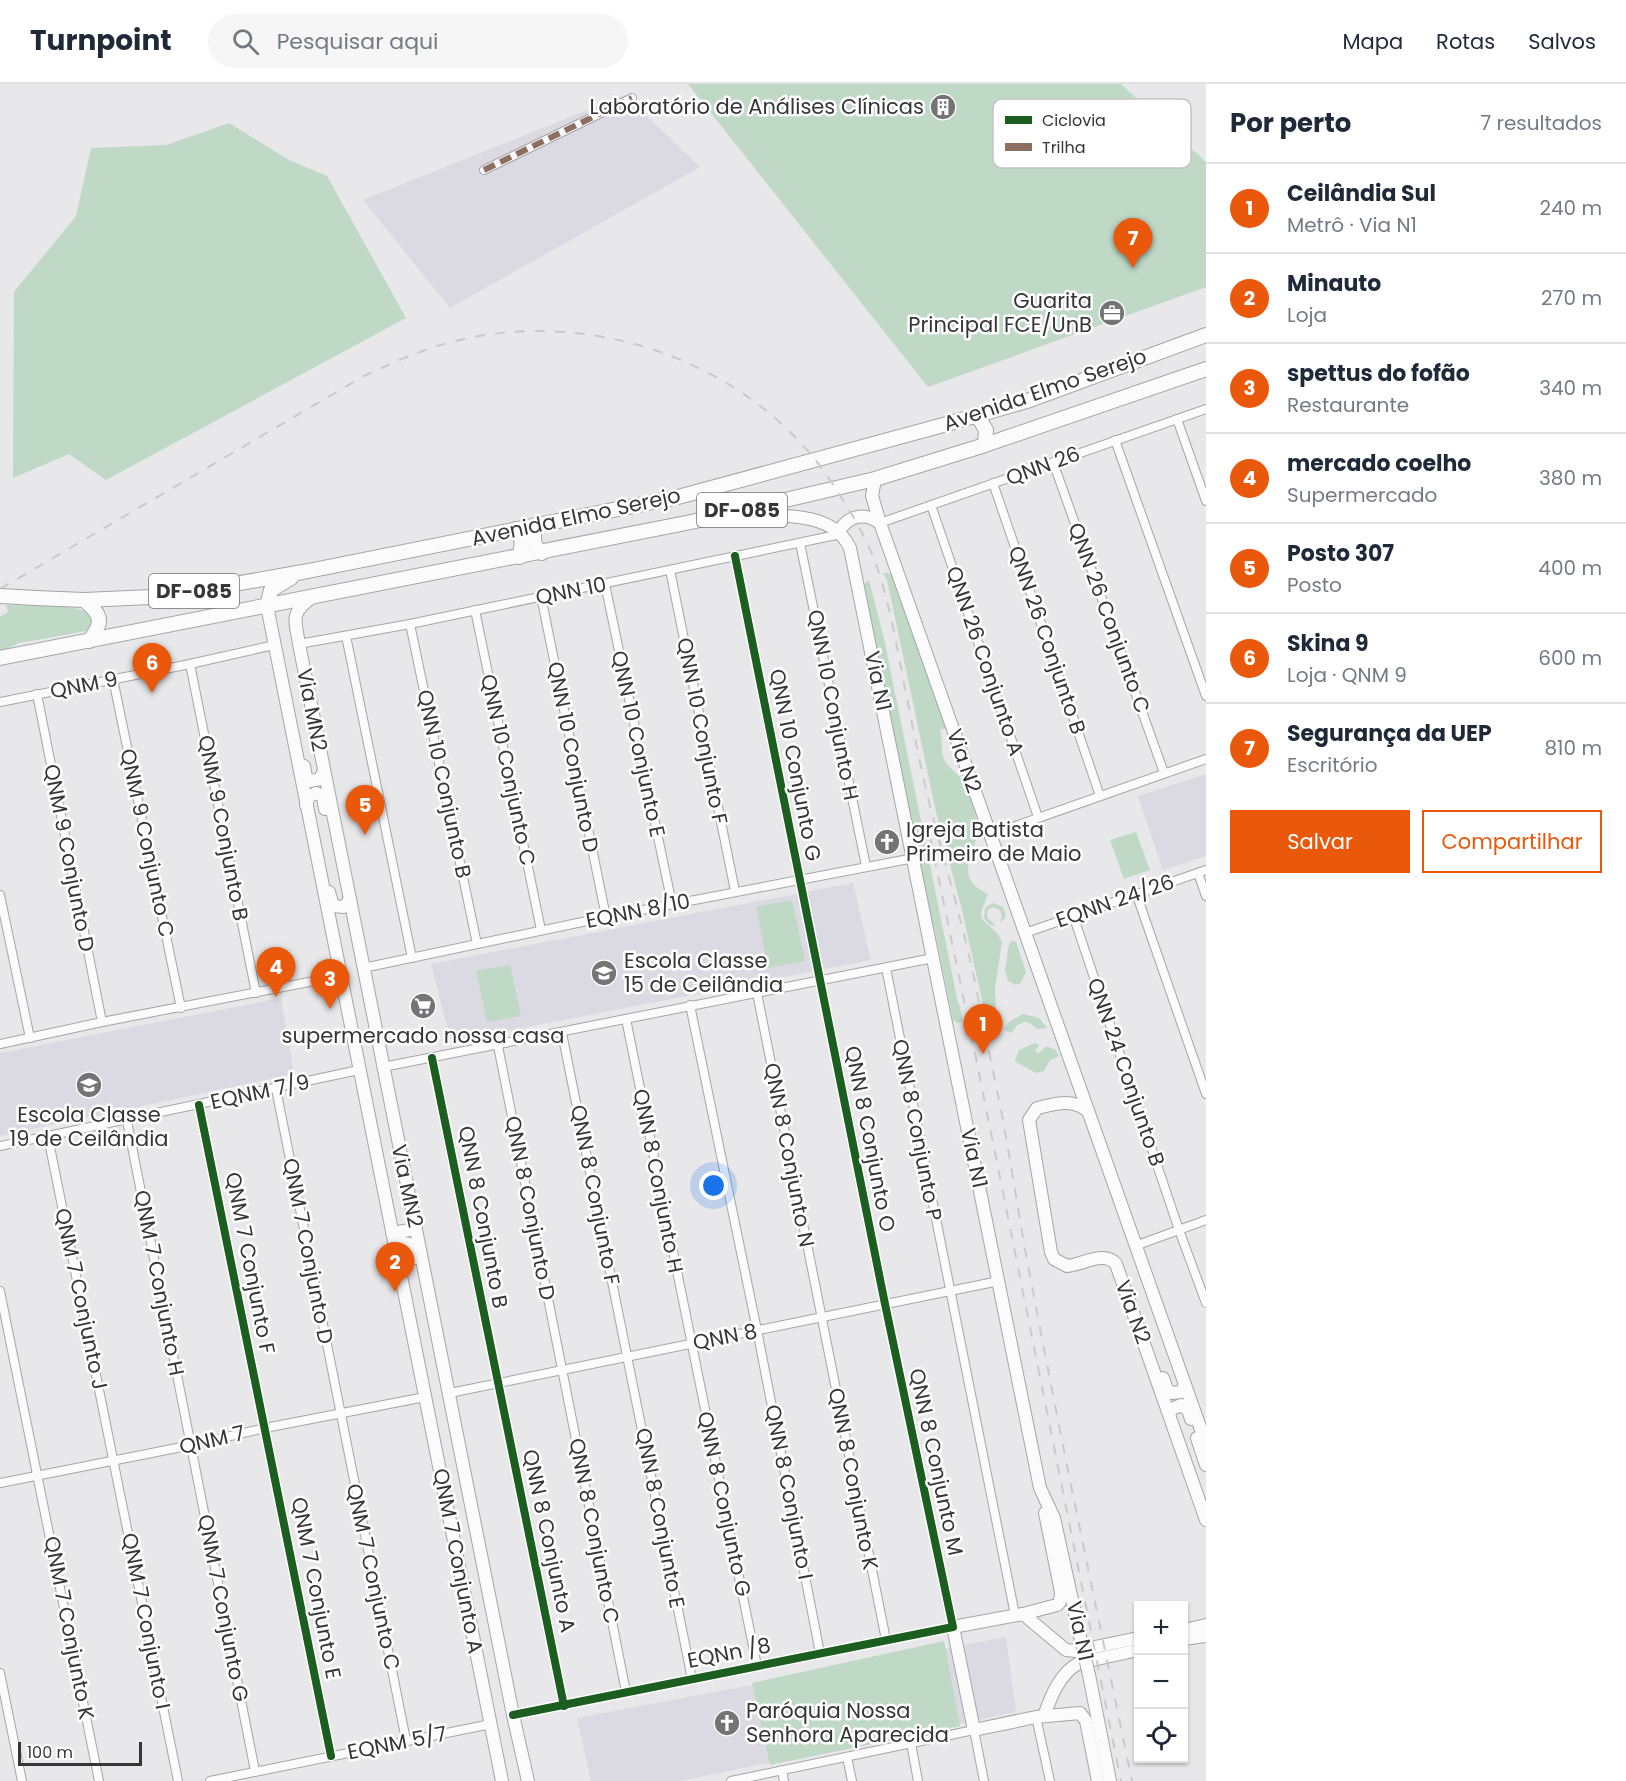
<!DOCTYPE html>
<html lang="pt">
<meta charset="utf-8">
<style>
:root{--surface:#fff;--page:#f6f6f7;--text:#1f2937;--muted:#747a83;--line:#e0e1e3;--accent:#ea580c}
body{margin:0;font-family:Poppins,sans-serif;background:var(--page);color:var(--text)}
.controls{position:absolute;right:18px;bottom:18px;display:grid;overflow:hidden;border-radius:0px;box-shadow:0 2px 4px #0004}
.controls button{width:54px;height:54px;display:grid;place-items:center;padding:0;border:0;border-bottom:2px solid var(--line);background:var(--surface);color:var(--text);font:30px sans-serif}
.scale{position:absolute;left:18px;bottom:15px;width:124px;box-sizing:border-box;padding-left:6px;border:3px solid #363638;border-top:0;font-size:16px;line-height:21px;white-space:nowrap;color:#363638;-webkit-text-stroke:4px #fff;paint-order:stroke}
.you{position:absolute;left:714px;top:1102px;width:21px;height:21px;margin:-15px;border:4px solid #fff;border-radius:50%;background:#1a73e8;box-shadow:0 0 0 9px #1a73e833}
.badge{display:grid;place-items:center;width:39px;height:39px;border-radius:50%;background:var(--accent);color:#fff;font-size:20px;font-weight:700}
.pin{position:absolute;translate:-50% -50px;filter:drop-shadow(0 2px 3px #0008)}
.pin::after{content:'';position:absolute;top:32px;width:21px;height:18px;background:inherit;clip-path:polygon(0 0,100% 0,50% 100%)}
.list{margin:0;padding:0;list-style:none}
h2{display:flex;justify-content:space-between;align-items:center;height:78px;margin:0;padding:0 24px;font-size:26px}
h2 small{font-size:20px;font-weight:400;color:var(--muted)}
.list li{display:grid;grid-template-columns:39px 1fr auto;gap:18px;align-items:center;box-sizing:border-box;height:90px;padding:0 24px;border-top:2px solid var(--line)}
.list b{display:block;font-size:22px;white-space:nowrap}
.list p{margin:0;font-size:20px;white-space:nowrap;color:var(--muted)}
.list em{font-size:20px;font-style:normal;color:var(--muted)}
.actions{display:flex;gap:12px;padding:18px 24px}
.actions a{flex:1;padding:14px 0;border:2px solid var(--accent);border-radius:0px;text-align:center;font-size:21px;color:var(--accent)}
.actions .main{background:var(--accent);color:#fff}
.icon{flex:none;width:33px;height:33px;fill:none;stroke:currentColor;stroke-width:2;stroke-linecap:round;stroke-linejoin:round}
.map{position:relative;flex:none;width:1206px;height:1697px;overflow:hidden}
header{display:flex;align-items:center;gap:36px;box-sizing:border-box;height:84px;padding:0 30px;background:var(--surface);border-bottom:2px solid var(--line)}
header strong{font-size:28px}
nav{display:flex;gap:33px;margin-inline-start:auto;font-size:21px}
.search{width:420px;height:54px;background:var(--page);display:flex;align-items:center;gap:15px;box-sizing:border-box;padding:0 21px;border-radius:33px;color:var(--muted);font-size:22px}
main{display:flex}
aside{flex:1;background:var(--surface)}
.map>svg:first-child{display:block}
</style>
<header>
<strong>Turnpoint</strong>
<div class="search"><svg class="icon" aria-label="search" viewBox="0 0 24 24"><circle cx="10" cy="10" r="6"/><path d="M15 15l6 6"/></svg>Pesquisar aqui</div>
<nav><a>Mapa</a><a>Rotas</a><a>Salvos</a></nav>
</header>
<main>
<div class="map">
<svg width="1206" height="1697" viewBox="0 0 1206 1697">
<rect width="100%" height="100%" fill="#e8e7ea"/>
<g fill="#dbdae2">
<path d="M625 11 700 83 450 224 363 116Z"/>
<path d="M1206 690V772L1163 786 1138 712Z"/>
<path d="M853 799 871 876 451 958 431 880Z"/>
<path d="M281 914 294 990 0 1052V969Z"/>
<path d="M1006 1553 1016 1628 680 1697H591L577 1634Z"/>
</g>
<g fill="#c0d9c7">
<path d="M688 0H1121L1206 78V203L928 303Z"/>
<path d="M229 39 289 76 327 92 406 234 106 396 69 370 13 394 14 208 76 132 91 64 166 61Z"/>
<path d="M883 489H888L893 492 947 644 940 646C943 655 941 664 943 673 946 682 955 687 961 694 967 702 975 727 977 737 983 765 947 791 988 810L981 828 982 835 997 849 1002 858 995 904 996 926 993 933 986 934 961 822 936 728 887 496Z"/>
<path d="M869 496 884 555 958 919 961 924H960L963 938 958 939 953 936 934 842H932L863 501Z"/>
<path d="M6 521C27 522 74 519 91 530L93 542 89 546 81 548 19 559 0 568V533L8 528Z"/>
<path d="M1136 748 1150 786 1124 795 1110 756Z"/>
<path d="M792 816 805 877 768 884 756 823Z"/>
<path d="M993 819 1003 823 1006 832 1000 840 1002 831 1000 826 993 823 988 826 987 833 996 842 990 841 984 834 985 824Z"/>
<path d="M1012 857 1016 858 1026 888 1021 899 1016 901 1008 897 1005 886 1009 860Z"/>
<path d="M510 881 521 932 487 938 476 887Z"/>
<path d="M1023 930 1039 934 1047 944 1037 945 1030 939 1024 938 1016 942 1012 949 1004 946 1009 938Z"/>
<path d="M1035 959 1039 961 1035 968 1039 969 1046 962 1056 966 1059 972 1050 976 1044 987 1036 989 1016 978 1015 976 1019 966Z"/>
<path d="M944 1557 960 1642 770 1681 752 1599Z"/>
</g>
<g fill="none" stroke-linecap="round" stroke-linejoin="round">
<g stroke="#a5a5a7" stroke-width="10">
<g id="street">
<path d="M484 86 632 14"/>
<path d="M1177 335 1206 417"/>
<path d="M1115 356 1206 612"/>
<path d="M1053 378 1164 689"/>
<path d="M993 399 1100 712"/>
<path d="M931 421 1038 733"/>
<path d="M880 439 1206 325"/>
<path d="M800 459 866 782"/>
<path d="M670 486 735 807"/>
<path d="M605 500 672 820"/>
<path d="M541 512 606 833"/>
<path d="M475 526 541 846"/>
<path d="M410 540 477 860"/>
<path d="M346 552 412 874"/>
<path d="M299 560 410 540 841 450"/>
<path d="M190 580 256 909"/>
<path d="M113 595 181 924"/>
<path d="M37 610 102 938"/>
<path d="M0 618 190 580 274 561"/>
<path d="M990 751 1206 675"/>
<path d="M1198 789 1206 812"/>
<path d="M1136 809 1206 1010"/>
<path d="M0 811 30 954"/>
<path d="M1073 831 1179 1146 1206 1219"/>
<path d="M1025 849 1206 786"/>
<path d="M363 884 606 833 914 774"/>
<path d="M886 884 1015 1531"/>
<path d="M757 909 886 1556"/>
<path d="M690 921 757 1246 820 1569"/>
<path d="M626 935 757 1582"/>
<path d="M562 949 692 1595"/>
<path d="M0 960 102 938 340 892"/>
<path d="M498 962 626 1608"/>
<path d="M432 974 564 1622"/>
<path d="M383 983 933 874"/>
<path d="M276 1005 406 1656"/>
<path d="M199 1021 331 1672"/>
<path d="M127 1037 255 1687"/>
<path d="M48 1053 178 1697"/>
<path d="M0 1062 359 986"/>
<path d="M1135 1162 1206 1136"/>
<path d="M0 1207 99 1697"/>
<path d="M450 1309 999 1197"/>
<path d="M0 1399 192 1361 265 1344 425 1313"/>
<path d="M0 1589 22 1697"/>
<path d="M513 1631 953 1543 885 1220 735 472"/>
<path d="M1036 1633 1050 1697"/>
<path d="M911 1659 918 1697"/>
<path d="M847 1673 852 1697"/>
<path d="M782 1686 784 1697"/>
<path d="M210 1697 491 1640"/>
<path d="M731 1697 974 1646 984 1697"/>
</g>
</g>
<g stroke="#a5a5a7" stroke-width="14">
<g id="secondary">
<path d="M875 395 872 412 880 439 1206 1360"/>
<path d="M716 436C756 434 830 419 850 464L1040 1404 1054 1434 1080 1552"/>
<path d="M839 447C849 431 865 428 880 439"/>
<path d="M311 514C290 530 295 535 299 560L513 1631 528 1697"/>
<path d="M267 522 502 1697"/>
<path d="M304 682 306 693 310 697 320 695 324 687"/>
<path d="M306 721 309 712 316 709 323 712 325 725"/>
<path d="M329 808 333 822 344 823 350 815"/>
<path d="M1088 1027C1071 1014 1056 1020 1037 1024L1029 1036 1051 1168 1054 1175 1067 1182C1082 1181 1104 1166 1116 1180L1206 1436"/>
<path d="M392 1149 416 1145"/>
<path d="M396 1168 403 1159 413 1161 416 1174"/>
<path d="M1163 1294 1167 1306 1172 1309 1181 1308 1185 1301"/>
<path d="M1169 1330 1172 1325 1181 1321 1188 1326 1191 1335"/>
<path d="M1197 1354 1206 1381"/>
<path d="M1045 1429 1061 1508 1060 1518 1057 1521 1023 1530 953 1543 974 1646 1036 1633 1080 1629 1086 1637 1098 1697"/>
<path d="M1023 1530 1066 1566 1076 1567 1138 1554"/>
<path d="M1184 1546 1206 1541"/>
<path d="M1184 1555 1206 1552"/>
<path d="M1089 1591 1110 1697"/>
<path d="M1044 1632C1051 1612 1060 1589 1079 1579L1138 1566"/>
</g>
</g>
<g stroke="#a5a5a7" stroke-width="16">
<g id="primary">
<path d="M977 331 986 346 985 361"/>
<path d="M536 441C533 453 532 461 542 469"/>
<path d="M516 445 522 457 520 473"/>
<path d="M36 514 84 516 151 513 189 508 303 488 678 413 947 340 1030 316 1206 251"/>
<path d="M84 516C102 531 104 538 89 557"/>
<path d="M267 522 271 506 291 494"/>
<path d="M0 574 691 438 875 395 985 361 1206 285"/>
</g>
</g>
<use href="#street" stroke="#fcfbfc" stroke-width="8"/>
<use href="#secondary" stroke="#fcfbfc" stroke-width="12"/>
<use href="#primary" stroke="#fcfbfc" stroke-width="14"/>
<g stroke="#cacacb" stroke-width="2" stroke-dasharray="10 10" stroke-linecap="butt">
<path d="M0 505 364 292C398 276 432 261 469 254 600 227 748 280 826 390 845 418 864 448 876 480 887 512 894 546 900 579 910 628 919 678 931 726 945 780 961 834 973 889 983 938 993 987 1003 1036 1013 1091 1021 1147 1032 1202 1063 1367 1098 1532 1132 1697"/>
<path d="M930 753 976 974 1121 1697"/>
</g>
<g stroke="#a5a5a7" stroke-width="14" stroke-linecap="butt">
<path id="secondary-bridge" d="M1080 1552 1089 1591"/>
</g>
<g stroke="#a5a5a7" stroke-width="16" stroke-linecap="butt">
<path id="primary-bridge" d="M0 512 36 514"/>
</g>
<use href="#secondary-bridge" stroke="#fcfbfc" stroke-width="12"/>
<use href="#primary-bridge" stroke="#fcfbfc" stroke-width="14"/>
<path stroke="#8d6e63" stroke-width="6" stroke-dasharray="12 6" stroke-linecap="butt" d="M484 86 632 14"/>
<g stroke="#fff" stroke-width="11">
<g id="cycleway">
<path d="M432 974 564 1622"/>
<path d="M199 1021 331 1672"/>
<path d="M513 1631 953 1543 885 1220 735 472"/>
</g>
</g>
<use href="#cycleway" stroke="#1b5e20" stroke-width="8"/>
</g>
<defs>
<g id="building-disc" transform="scale(1.35)"><circle r="9.5" fill="#747476" stroke="#fff"/><path d="M-4-6H4V6H1V3H-1V6H-4ZM-2.5-4.3h1.7v1.8h-1.7ZM.8-4.3h1.7v1.8H.8ZM-2.5-1h1.7V.8h-1.7ZM.8-1h1.7V.8H.8Z" fill="#fff"/></g>
<g id="office-disc" transform="scale(1.35)"><circle r="9.5" fill="#747476" stroke="#fff"/><path d="M-6-3h4V-5.5h4V-3h4V5H-6ZM-1-4.5V-3h2v-1.5ZM-6 0V1H6V0Z" fill="#fff"/></g>
<g id="church-disc" transform="scale(1.35)"><circle r="9.5" fill="#747476" stroke="#fff"/><path d="M-1.2-6h2.4v3.5h3.3v2.4h-3.3V6h-2.4V-.1h-3.3v-2.4h3.3Z" fill="#fff"/></g>
<g id="school-disc" transform="scale(1.35)"><circle r="9.5" fill="#747476" stroke="#fff"/><path d="M0-5L7-2L0 1L-7-2ZM-4 1L0 2.5L4 1V4Q0 6-4 4Z" fill="#fff"/></g>
<g id="supermarket-disc" transform="scale(1.35)"><circle r="9.5" fill="#747476" stroke="#fff"/><path d="M-6-5.5h2.5l.6 2H6L4.5 2H-2.5L-4.4-4H-6ZM-1.5 3.2a1.3 1.3 0 1 0 .1 0ZM3 3.2a1.3 1.3 0 1 0 .1 0Z" fill="#fff"/></g>
</defs>
<g fill-rule="evenodd">
<use href="#building-disc" x="943" y="23"/>
<use href="#office-disc" x="1112" y="229"/>
<use href="#church-disc" x="887" y="758"/>
<use href="#school-disc" x="604" y="889"/>
<use href="#supermarket-disc" x="423" y="922"/>
<use href="#school-disc" x="89" y="1001"/>
<use href="#church-disc" x="727" y="1639"/>
</g>
<g text-anchor="middle" stroke-width="5" stroke-linejoin="round" paint-order="stroke">
<g fill="#fff" stroke="#727274" stroke-width="1.5">
<rect x="697" y="409" width="90" height="34" rx="4.5"/>
<rect x="149" y="490" width="90" height="34" rx="4.5"/>
</g>
<g font-size="20" font-weight="bold" fill="#363638">
<text x="742" y="433">DF-085</text>
<text x="194" y="514">DF-085</text>
</g>
<g font-size="21" fill="#363638" stroke="#fff" text-anchor="start">
<text x="924" y="30" text-anchor="end">Laboratório de Análises Clínicas</text>
<text x="1092" y="224" text-anchor="end">Guarita<tspan x="1092" dy="24">Principal FCE/UnB</tspan></text>
<text x="906" y="753">Igreja Batista<tspan x="906" dy="24">Primeiro de Maio</tspan></text>
<text x="624" y="884">Escola Classe<tspan x="624" dy="24">15 de Ceilândia</tspan></text>
<text x="423" y="959" text-anchor="middle">supermercado nossa casa</text>
<text x="89" y="1038" text-anchor="middle">Escola Classe<tspan x="89" dy="24">19 de Ceilândia</tspan></text>
<text x="746" y="1634">Paróquia Nossa<tspan x="746" dy="24">Senhora Aparecida</tspan></text>
</g>
<g font-size="21" fill="#363638" stroke="#fff">
<text transform="translate(1045 306) rotate(-19)" y="7">Avenida Elmo Serejo</text>
<text transform="translate(1043 382) rotate(-20)" y="7">QNN 26</text>
<text transform="translate(576 433) rotate(-12)" y="7">Avenida Elmo Serejo</text>
<text transform="translate(571 507) rotate(-11)" y="7">QNN 10</text>
<text transform="translate(1109 534) rotate(70)" y="7">QNN 26 Conjunto C</text>
<text transform="translate(1047 556) rotate(71)" y="7">QNN 26 Conjunto B</text>
<text transform="translate(985 577) rotate(71)" y="7">QNN 26 Conjunto A</text>
<text transform="translate(878 597) rotate(78)" y="7">Via N1</text>
<text transform="translate(84 601) rotate(-11)" y="7">QNM 9</text>
<text transform="translate(833 621) rotate(79)" y="7">QNN 10 Conjunto H</text>
<text transform="translate(312 626) rotate(79)" y="7">Via MN2</text>
<text transform="translate(702 647) rotate(79)" y="7">QNN 10 Conjunto F</text>
<text transform="translate(638 660) rotate(78)" y="7">QNN 10 Conjunto E</text>
<text transform="translate(573 673) rotate(79)" y="7">QNN 10 Conjunto D</text>
<text transform="translate(964 677) rotate(71)" y="7">Via N2</text>
<text transform="translate(795 681) rotate(79)" y="7">QNN 10 Conjunto G</text>
<text transform="translate(508 686) rotate(78)" y="7">QNN 10 Conjunto C</text>
<text transform="translate(444 700) rotate(78)" y="7">QNN 10 Conjunto B</text>
<text transform="translate(223 744) rotate(79)" y="7">QNM 9 Conjunto B</text>
<text transform="translate(147 759) rotate(78)" y="7">QNM 9 Conjunto C</text>
<text transform="translate(69 774) rotate(79)" y="7">QNM 9 Conjunto D</text>
<text transform="translate(1115 817) rotate(-19)" y="7">EQNN 24/26</text>
<text transform="translate(638 827) rotate(-11)" y="7">EQNN 8/10</text>
<text transform="translate(1126 988) rotate(71)" y="7">QNN 24 Conjunto B</text>
<text transform="translate(260 1008) rotate(-12)" y="7">EQNM 7/9</text>
<text transform="translate(917 1046) rotate(79)" y="7">QNN 8 Conjunto P</text>
<text transform="translate(870 1055) rotate(79)" y="7">QNN 8 Conjunto O</text>
<text transform="translate(789 1071) rotate(79)" y="7">QNN 8 Conjunto N</text>
<text transform="translate(974 1074) rotate(78)" y="7">Via N1</text>
<text transform="translate(658 1097) rotate(79)" y="7">QNN 8 Conjunto H</text>
<text transform="translate(407 1102) rotate(78)" y="7">Via MN2</text>
<text transform="translate(595 1111) rotate(79)" y="7">QNN 8 Conjunto F</text>
<text transform="translate(530 1124) rotate(79)" y="7">QNN 8 Conjunto D</text>
<text transform="translate(483 1133) rotate(79)" y="7">QNN 8 Conjunto B</text>
<text transform="translate(308 1167) rotate(79)" y="7">QNM 7 Conjunto D</text>
<text transform="translate(250 1179) rotate(79)" y="7">QNM 7 Conjunto F</text>
<text transform="translate(159 1199) rotate(79)" y="7">QNM 7 Conjunto H</text>
<text transform="translate(81 1215) rotate(78)" y="7">QNM 7 Conjunto J</text>
<text transform="translate(1133 1228) rotate(70)" y="7">Via N2</text>
<text transform="translate(725 1253) rotate(-11)" y="7">QNN 8</text>
<text transform="translate(212 1356) rotate(-13)" y="7">QNM 7</text>
<text transform="translate(936 1378) rotate(78)" y="7">QNN 8 Conjunto M</text>
<text transform="translate(853 1395) rotate(79)" y="7">QNN 8 Conjunto K</text>
<text transform="translate(789 1408) rotate(79)" y="7">QNN 8 Conjunto I</text>
<text transform="translate(724 1420) rotate(78)" y="7">QNN 8 Conjunto G</text>
<text transform="translate(660 1434) rotate(79)" y="7">QNN 8 Conjunto E</text>
<text transform="translate(594 1447) rotate(79)" y="7">QNN 8 Conjunto C</text>
<text transform="translate(549 1457) rotate(78)" y="7">QNN 8 Conjunto A</text>
<text transform="translate(458 1477) rotate(79)" y="7">QNM 7 Conjunto A</text>
<text transform="translate(373 1493) rotate(78)" y="7">QNM 7 Conjunto C</text>
<text transform="translate(316 1504) rotate(79)" y="7">QNM 7 Conjunto E</text>
<text transform="translate(223 1524) rotate(79)" y="7">QNM 7 Conjunto G</text>
<text transform="translate(146 1537) rotate(79)" y="7">QNM 7 Conjunto I</text>
<text transform="translate(69 1544) rotate(79)" y="7">QNM 7 Conjunto K</text>
<text transform="translate(1080 1547) rotate(78)" y="7">Via N1</text>
<text transform="translate(729 1569) rotate(-11)" y="7">EQNn /8</text>
<text transform="translate(397 1659) rotate(-11)" y="7">EQNM 5/7</text>
</g>
</g>
<rect x="993" y="15" width="198" height="69" rx="9" fill="#fff" stroke="#c3c3c3" stroke-width="1.5"/>
<rect x="1005" y="32" width="27" height="8" fill="#1b5e20"/>
<rect x="1005" y="59" width="27" height="8" fill="#8d6e63"/>
<g font-size="16" fill="#363638">
<text x="1042" y="42">Ciclovia</text>
<text x="1042" y="69">Trilha</text>
</g>
</svg>
<div class="controls">
<button>+</button>
<button>−</button>
<button><svg class="icon" aria-label="locate" viewBox="0 0 24 24"><circle cx="12" cy="12" r="6"/><path d="M12 2v4M12 18v4M2 12h4M18 12h4"/></svg></button>
</div>
<div class="scale">100 m</div>
<div class="you"></div>
<div class="pin badge" style="left:983px;top:970px">1</div>
<div class="pin badge" style="left:395px;top:1208px">2</div>
<div class="pin badge" style="left:330px;top:925px">3</div>
<div class="pin badge" style="left:276px;top:913px">4</div>
<div class="pin badge" style="left:365px;top:751px">5</div>
<div class="pin badge" style="left:152px;top:609px">6</div>
<div class="pin badge" style="left:1133px;top:184px">7</div>
</div>
<aside>
<h2>Por perto<small>7 resultados</small></h2>
<ul class="list">
<li><span class="badge">1</span><div><b>Ceilândia Sul</b><p>Metrô · Via N1</p></div><em>240 m</em></li>
<li><span class="badge">2</span><div><b>Minauto</b><p>Loja</p></div><em>270 m</em></li>
<li><span class="badge">3</span><div><b>spettus do fofão</b><p>Restaurante</p></div><em>340 m</em></li>
<li><span class="badge">4</span><div><b>mercado coelho</b><p>Supermercado</p></div><em>380 m</em></li>
<li><span class="badge">5</span><div><b>Posto 307</b><p>Posto</p></div><em>400 m</em></li>
<li><span class="badge">6</span><div><b>Skina 9</b><p>Loja · QNM 9</p></div><em>600 m</em></li>
<li><span class="badge">7</span><div><b>Segurança da UEP</b><p>Escritório</p></div><em>810 m</em></li>
</ul>
<div class="actions"><a class="main">Salvar</a><a>Compartilhar</a></div>
</aside>
</main>
